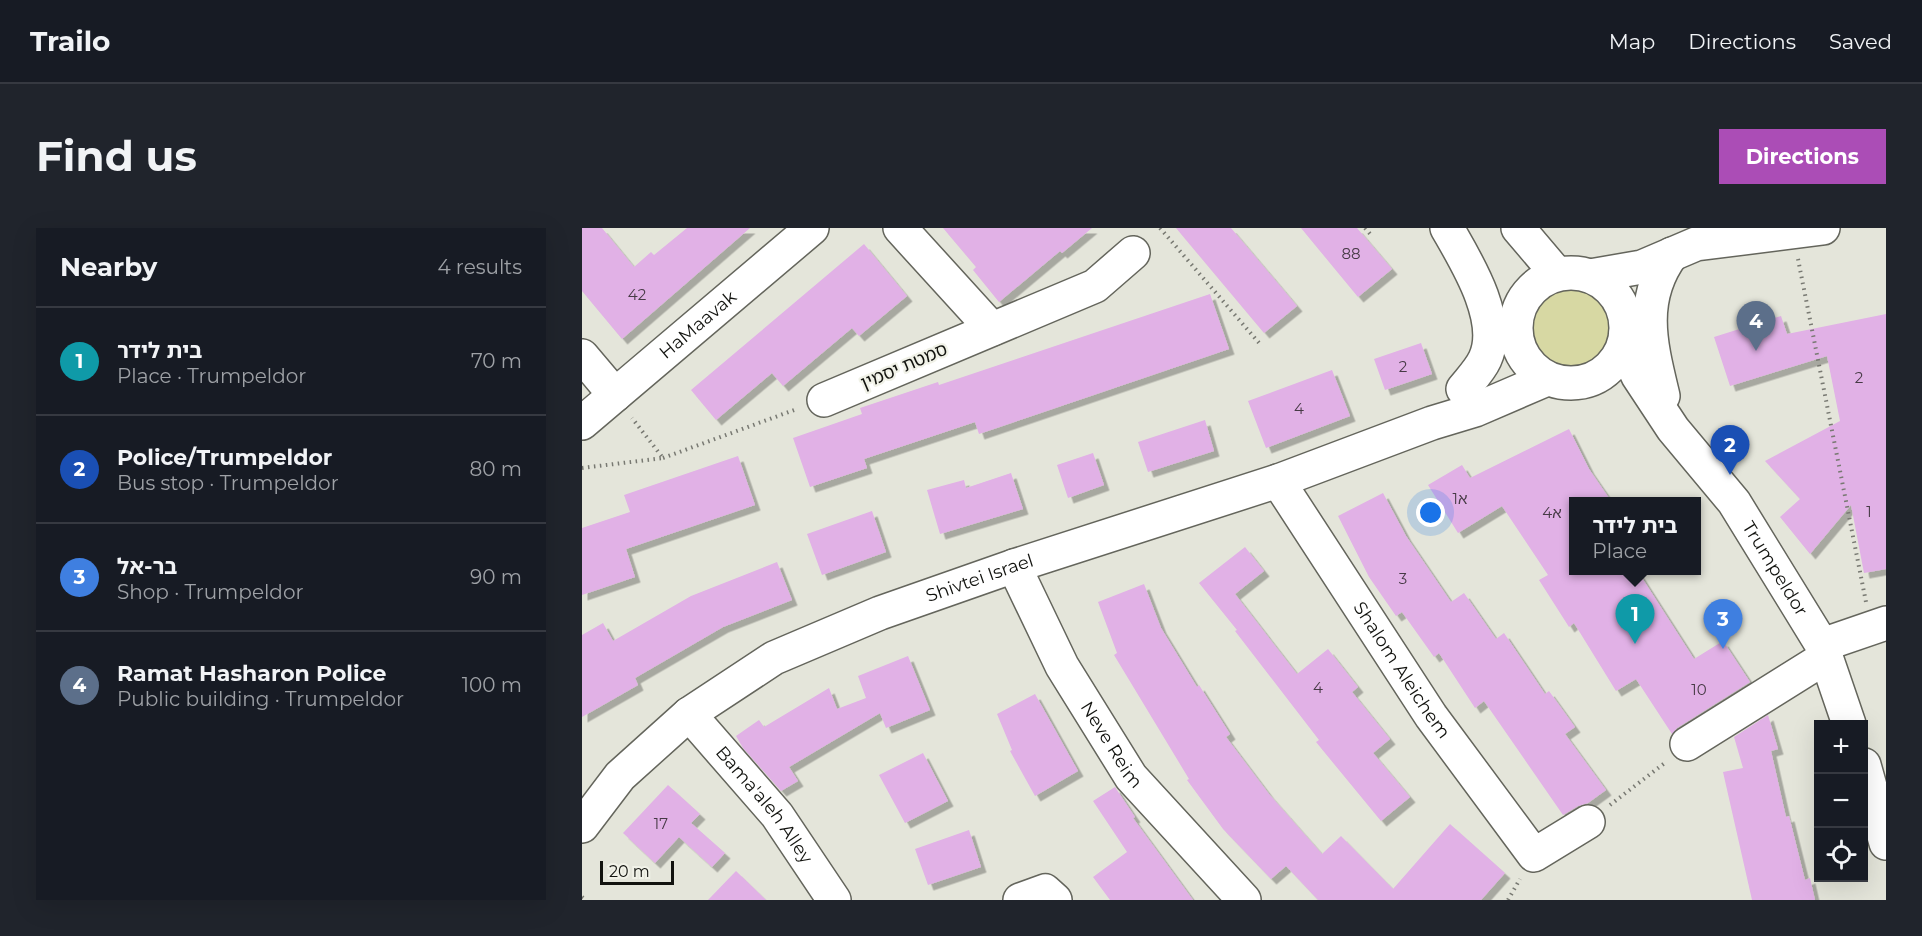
<!DOCTYPE html>
<meta charset="utf-8">
<style>
:root{--surface:#171b24;--page:#20242c;--text:#f1f3f6;--muted:#9ea1a6;--line:#363941;--accent:#ab4db6}
body{margin:0;font-family:Montserrat,"Noto Sans Hebrew",sans-serif;background:var(--page);color:var(--text)}
.controls{position:absolute;right:18px;bottom:18px;display:grid;overflow:hidden;border-radius:0px;box-shadow:0 6px 24px #0002}
.controls button{width:54px;height:54px;display:grid;place-items:center;padding:0;border:0;border-bottom:2px solid var(--line);background:var(--surface);color:var(--text);font:30px sans-serif}
.scale{position:absolute;left:18px;bottom:15px;width:74px;box-sizing:border-box;padding-left:6px;border:3px solid #12130f;border-top:0;font-size:16px;line-height:21px;white-space:nowrap;color:#12130f;-webkit-text-stroke:4px #f1f2e8;paint-order:stroke}
.you{position:absolute;left:849px;top:285px;width:21px;height:21px;margin:-15px;border:4px solid #fff;border-radius:50%;background:#1a73e8;box-shadow:0 0 0 9px #1a73e833}
.badge{display:grid;place-items:center;width:39px;height:39px;border-radius:50%;background:var(--accent);color:#fff;font-size:20px;font-weight:700}
.pin{position:absolute;translate:-50% -50px;filter:drop-shadow(0 2px 3px #0008)}
.pin::after{content:'';position:absolute;top:32px;width:21px;height:18px;background:inherit;clip-path:polygon(0 0,100% 0,50% 100%)}
.popup{position:absolute;left:987px;top:269px;width:132px;height:78px;box-sizing:border-box;display:grid;place-content:center;border-radius:0px;background:var(--surface);filter:drop-shadow(0 2px 4px #0005);font-size:20px;white-space:nowrap;color:var(--muted)}
.popup b{font-size:22px;color:var(--text)}
.popup::after{content:'';position:absolute;left:50%;top:100%;margin-left:-12px;border:12px solid transparent;border-top-color:var(--surface)}
.list{margin:0;padding:0;list-style:none}
h2{display:flex;justify-content:space-between;align-items:center;height:78px;margin:0;padding:0 24px;font-size:26px}
h2 small{font-size:20px;font-weight:400;color:var(--muted)}
.list li{display:grid;grid-template-columns:39px 1fr auto;gap:18px;align-items:center;box-sizing:border-box;height:108px;padding:0 24px;border-top:2px solid var(--line)}
.list b{display:block;font-size:22px;white-space:nowrap}
.list p{margin:0;font-size:20px;white-space:nowrap;color:var(--muted)}
.list em{font-size:20px;font-style:normal;color:var(--muted)}
.icon{flex:none;width:33px;height:33px;fill:none;stroke:currentColor;stroke-width:2;stroke-linecap:round;stroke-linejoin:round}
.map{position:relative;flex:none;width:1304px;height:672px;overflow:hidden;border-radius:0px}
header{display:flex;align-items:center;gap:36px;box-sizing:border-box;height:84px;padding:0 30px;background:var(--surface);border-bottom:2px solid var(--line)}
header strong{font-size:28px}
nav{display:flex;gap:33px;margin-inline-start:auto;font-size:21px}
.intro{display:flex;align-items:center;justify-content:space-between;box-sizing:border-box;height:144px;padding:0 36px}
h1{margin:0;font-size:42px}
.button{padding:15px 27px;border-radius:0px;background:var(--accent);color:#fff;font-size:21px;font-weight:700}
main{display:flex;gap:36px;padding:0 36px}
aside{flex:1;background:var(--surface);border-radius:0px;box-shadow:0 6px 24px #0002}
.map>svg:first-child{display:block}
</style>
<header>
<strong>Trailo</strong>
<nav><a>Map</a><a>Directions</a><a>Saved</a></nav>
</header>
<div class="intro"><h1>Find us</h1><a class="button">Directions</a></div>
<main>
<aside>
<h2>Nearby<small>4 results</small></h2>
<ul class="list">
<li><span class="badge" style="background:#0f9aa8">1</span><div><b>בית לידר</b><p>Place · Trumpeldor</p></div><em>70 m</em></li>
<li><span class="badge" style="background:#1a4fb4">2</span><div><b>Police/Trumpeldor</b><p>Bus stop · Trumpeldor</p></div><em>80 m</em></li>
<li><span class="badge" style="background:#3f7fe0">3</span><div><b>בר-אל</b><p>Shop · Trumpeldor</p></div><em>90 m</em></li>
<li><span class="badge" style="background:#5c6f8a">4</span><div><b>Ramat Hasharon Police</b><p>Public building · Trumpeldor</p></div><em>100 m</em></li>
</ul>
</aside>
<div class="map">
<svg width="1304" height="672" viewBox="0 0 1304 672">
<defs>
<filter id="shadow"><feDropShadow dx="5.5" dy="5.5" stdDeviation="0" flood-color="#0004"/></filter>
</defs>
<rect width="100%" height="100%" fill="#e4e5da"/>
<circle fill="#d7d8a3" cx="989" cy="100" r="40"/>
<g fill="#e1b1e6" filter="url(#shadow)">
<path d="M0 0H20L52 39 69 24 72 27 105 0H168L40 111 0 63Z"/>
<path d="M361 0H510L480 25 478 23 417 74 391 42 394 39Z"/>
<path d="M594 0H649L715 78 682 105Z"/>
<path d="M719 0H775L810 41 776 69Z"/>
<path d="M282 16 325 68 277 108 270 100 201 158 190 145 134 192 109 162Z"/>
<path d="M628 66 647 121 397 206 393 194 282 231 285 240 228 259 211 210 280 186 278 180 356 154 357 157Z"/>
<path d="M1304 86V341L1282 345 1269 277 1228 326 1198 289 1218 271 1183 233 1258 193 1245 128 1148 158 1132 109 1199 88 1205 106Z"/>
<path d="M839 115 850 146 803 162 792 131Z"/>
<path d="M750 142 768 188 684 220 666 173Z"/>
<path d="M623 192 632 223 566 244 556 214Z"/>
<path d="M987 201 1007 241 1029 273H992V342H1055L1112 431 1141 413 1168 454 1095 500 1090 506 1054 451 1034 463 992 395 987 399 957 352 966 347 920 278 876 305 846 257 880 237 888 250Z"/>
<path d="M511 225 522 257 486 270 475 237Z"/>
<path d="M156 228 173 277 44 321 53 349 0 367V300L48 284 42 267Z"/>
<path d="M429 245 441 281 358 306 345 262 382 252 384 260Z"/>
<path d="M801 265 824 308 869 374 882 365 914 411 922 405 963 466 967 463 993 499 983 506 1024 562 1006 575 996 578 981 587 902 473 893 480 857 425 852 429 820 384 814 388 787 349 756 288Z"/>
<path d="M290 283 304 324 240 347 225 306Z"/>
<path d="M663 319 682 343 653 366 715 446 746 421 776 459 770 464 808 511 791 525 828 569 799 593 734 514 737 512 653 403 655 402 617 355Z"/>
<path d="M195 334 210 372 141 399 53 450 56 457 0 489V407L21 395 31 413 109 368Z"/>
<path d="M562 356 579 400 615 459 617 457 648 506 644 509 687 566 740 626 759 608 811 661 868 596 923 645 899 672H736L704 638 689 651 641 601 605 552 607 551 532 427 535 425 516 374Z"/>
<path d="M326 428 348 482 304 500 298 485 207 539 216 553 199 563 161 520 154 508 177 492 182 499 247 460 255 481 284 470 276 448Z"/>
<path d="M453 466 496 543 453 568 428 523 430 522 415 486Z"/>
<path d="M1186 487 1196 521 1189 523 1204 589 1207 588 1223 652 1228 650 1233 672H1170L1141 544 1161 540 1152 509Z"/>
<path d="M341 525 366 573 323 595 297 547Z"/>
<path d="M86 557 118 586 109 595 143 625 130 639 97 609 73 635 41 605Z"/>
<path d="M533 559 553 589 551 590 611 672H528L511 649 545 624 511 573Z"/>
<path d="M387 602 399 639 346 657 333 621Z"/>
<path d="M154 643 184 672H126Z"/>
</g>
<g fill="none" stroke-linecap="round" stroke-linejoin="round">
<g stroke="#64655c" stroke-width="36">
<g id="minor">
<path d="M318 0 410 101"/>
<path d="M865 0C884 33 921 92 903 131 898 142 889 151 881 161"/>
<path d="M936 0 975 46"/>
<circle cx="989" cy="100" r="55"/>
<path d="M1008 48 1060 39 1114 16 1241 0"/>
<path id="s1" d="M1044 105 1048 131 1056 148 1091 201 1152 274 1240 417 1267 496"/>
<path d="M0 128 33 167"/>
<path d="M1081 168C1069 118 1056 72 1090 26"/>
<path d="M242 172 513 58 551 25"/>
<path id="s2" d="M0 195 230 0"/>
<path id="s3" d="M696 253 849 488 952 627 1006 594"/>
<path id="s4" d="M432 338 480 438 549 549 662 672"/>
<path d="M1240 417 1304 395"/>
<path id="s5" d="M107 486 195 587 252 672"/>
<path d="M1105 516 1244 429"/>
<path d="M1282 537 1304 615"/>
<path id="s6" d="M0 598 38 548 107 486 192 430 298 385 432 338 696 253 850 195 893 182 965 151"/>
<path d="M438 672 463 663 473 672"/>
</g>
</g>
<g stroke="#787972" stroke-width="4" stroke-dasharray="1.5 4.5" stroke-linecap="butt">
<path d="M578 0 678 116"/>
<path d="M783 0 789 7"/>
<path d="M1216 31 1284 374"/>
<path d="M81 230 215 181"/>
<path d="M0 240 81 230 50 190"/>
<path d="M1028 577 1084 534"/>
<path d="M0 669 4 672"/>
<path d="M926 672 938 651"/>
</g>
<use href="#minor" stroke="#fff" stroke-width="33"/>
</g>
<g text-anchor="middle" stroke-width="4.5" stroke-linejoin="round" paint-order="stroke">
<g font-size="15" fill="#463a45">
<text x="769" y="31">88</text>
<text x="55" y="72">42</text>
<text x="821" y="144">2</text>
<text x="1277" y="155">2</text>
<text x="717" y="186">4</text>
<text x="878" y="276">1א</text>
<text x="1287" y="289">1</text>
<text x="970" y="290">4א</text>
<text x="821" y="356">3</text>
<text x="736" y="465">4</text>
<text x="1117" y="467">10</text>
<text x="79" y="601">17</text>
</g>
<g font-size="18" fill="#12130f" stroke="#f1f2e8">
<text dy="6" stroke="none"><textPath href="#s2" startOffset="152">HaMaavak</textPath></text>
<text transform="translate(322 138) rotate(-23)" y="6">סמטת יסמין</text>
<text dy="6" stroke="none"><textPath href="#s1" startOffset="282">Trumpeldor</textPath></text>
<text dy="6" stroke="none"><textPath href="#s6" startOffset="478">Shivtei Israel</textPath></text>
<text dy="6" stroke="none"><textPath href="#s3" startOffset="226">Shalom Aleichem</textPath></text>
<text dy="6" stroke="none"><textPath href="#s4" startOffset="204">Neve Reim</textPath></text>
<text dy="6" stroke="none"><textPath href="#s5" startOffset="118">Bama'aleh Alley</textPath></text>
</g>
</g>
</svg>
<div class="controls">
<button>+</button>
<button>−</button>
<button><svg class="icon" aria-label="locate" viewBox="0 0 24 24"><circle cx="12" cy="12" r="6"/><path d="M12 2v4M12 18v4M2 12h4M18 12h4"/></svg></button>
</div>
<div class="scale">20 m</div>
<div class="you"></div>
<div class="pin badge" style="left:1053px;top:416px;background:#0f9aa8">1</div>
<div class="popup"><b>בית לידר</b>Place</div>
<div class="pin badge" style="left:1148px;top:247px;background:#1a4fb4">2</div>
<div class="pin badge" style="left:1141px;top:421px;background:#3f7fe0">3</div>
<div class="pin badge" style="left:1174px;top:123px;background:#5c6f8a">4</div>
</div>
</main>
